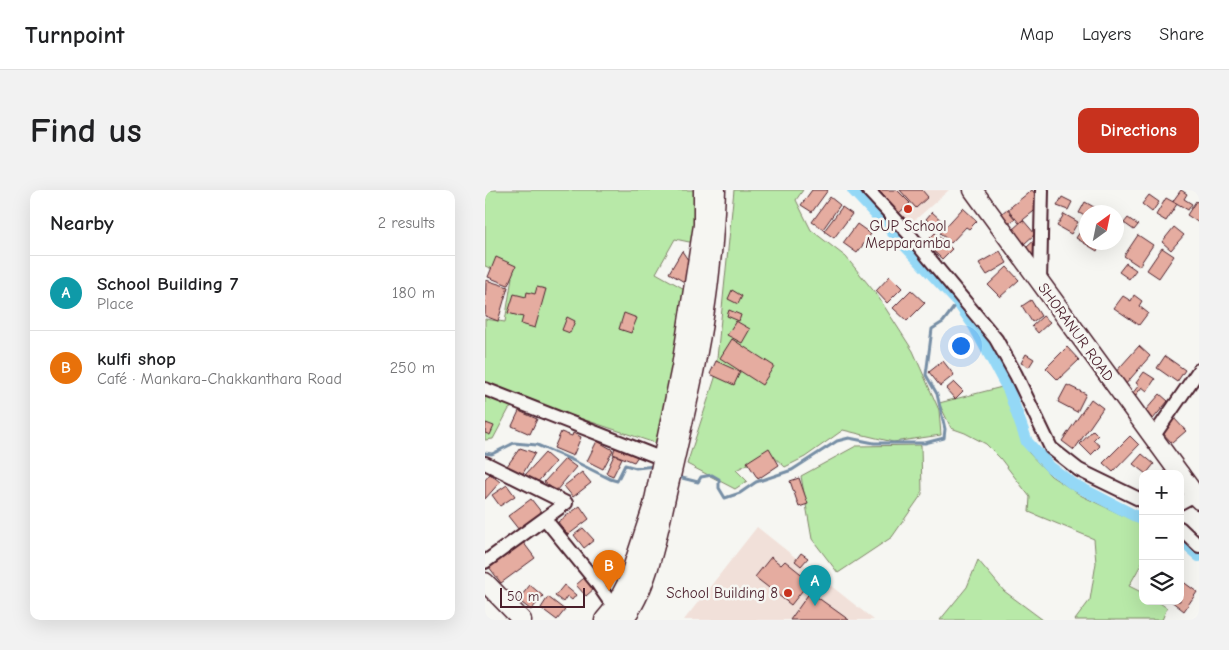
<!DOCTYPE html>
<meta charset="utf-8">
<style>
:root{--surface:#fff;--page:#f2f2f2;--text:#202124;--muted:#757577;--line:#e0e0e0;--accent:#c8321e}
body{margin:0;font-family:"Comic Neue",sans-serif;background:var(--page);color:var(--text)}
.controls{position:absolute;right:15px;bottom:15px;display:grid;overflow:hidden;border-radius:10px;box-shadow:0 5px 20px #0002}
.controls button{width:45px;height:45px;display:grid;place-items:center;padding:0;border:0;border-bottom:1px solid var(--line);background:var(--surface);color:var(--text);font:25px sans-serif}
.compass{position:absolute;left:594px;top:15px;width:45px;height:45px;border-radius:50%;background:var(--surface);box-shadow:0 5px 20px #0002;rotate:33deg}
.scale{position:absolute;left:15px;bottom:12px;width:85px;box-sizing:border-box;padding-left:5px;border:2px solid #4a1f2b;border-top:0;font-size:14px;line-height:18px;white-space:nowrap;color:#4a1f2b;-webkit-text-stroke:4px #f6f6f2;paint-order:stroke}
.you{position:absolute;left:475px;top:155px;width:18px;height:18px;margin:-12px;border:4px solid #fff;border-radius:50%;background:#1a73e8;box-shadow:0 0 0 8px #1a73e833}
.badge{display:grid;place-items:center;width:32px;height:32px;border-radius:50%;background:var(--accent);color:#fff;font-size:16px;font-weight:700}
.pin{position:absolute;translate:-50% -41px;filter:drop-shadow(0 1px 2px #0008)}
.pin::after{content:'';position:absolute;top:26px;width:18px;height:15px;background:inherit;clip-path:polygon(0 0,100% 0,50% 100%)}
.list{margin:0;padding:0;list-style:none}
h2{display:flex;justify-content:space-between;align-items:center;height:65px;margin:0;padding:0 20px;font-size:21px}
h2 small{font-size:16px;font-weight:400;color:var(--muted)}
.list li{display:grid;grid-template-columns:32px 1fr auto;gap:15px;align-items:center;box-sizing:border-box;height:75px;padding:0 20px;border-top:1px solid var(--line)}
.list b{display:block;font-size:19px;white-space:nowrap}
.list p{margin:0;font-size:16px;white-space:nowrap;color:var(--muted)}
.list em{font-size:16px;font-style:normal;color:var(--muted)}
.icon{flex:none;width:28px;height:28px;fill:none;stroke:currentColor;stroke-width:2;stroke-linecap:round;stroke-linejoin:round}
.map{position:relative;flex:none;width:714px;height:430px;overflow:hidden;border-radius:10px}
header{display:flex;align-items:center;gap:30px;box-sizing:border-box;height:70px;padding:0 25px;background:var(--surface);border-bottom:1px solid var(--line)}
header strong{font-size:24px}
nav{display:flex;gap:28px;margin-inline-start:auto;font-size:18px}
.intro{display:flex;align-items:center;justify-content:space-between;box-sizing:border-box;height:120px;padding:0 30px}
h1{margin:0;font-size:35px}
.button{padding:12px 22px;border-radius:10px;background:var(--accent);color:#fff;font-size:18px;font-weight:700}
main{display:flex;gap:30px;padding:0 30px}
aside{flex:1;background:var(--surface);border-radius:10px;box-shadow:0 5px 20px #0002}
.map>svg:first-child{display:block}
</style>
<header>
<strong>Turnpoint</strong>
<nav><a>Map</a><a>Layers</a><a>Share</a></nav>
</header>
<div class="intro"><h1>Find us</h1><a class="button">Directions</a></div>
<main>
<aside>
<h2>Nearby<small>2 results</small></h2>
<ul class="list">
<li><span class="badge" style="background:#0f9aa8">A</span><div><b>School Building 7</b><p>Place</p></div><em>180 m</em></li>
<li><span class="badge" style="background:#e8710a">B</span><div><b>kulfi shop</b><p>Café · Mankara-Chakkanthara Road</p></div><em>250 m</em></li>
</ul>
</aside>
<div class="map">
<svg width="714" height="430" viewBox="0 0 714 430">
<rect width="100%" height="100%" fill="#f6f6f2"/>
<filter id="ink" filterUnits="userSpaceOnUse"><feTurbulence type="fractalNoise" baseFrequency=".02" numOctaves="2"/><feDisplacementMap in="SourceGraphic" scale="10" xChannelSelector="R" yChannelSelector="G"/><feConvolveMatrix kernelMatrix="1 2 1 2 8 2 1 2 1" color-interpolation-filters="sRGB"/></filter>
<g filter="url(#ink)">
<g fill="#f1e0d9">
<path d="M387 0H464L421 38Z"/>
<path d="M272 337 389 430H199Z"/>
</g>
<g fill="#b8e9a8" stroke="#81846a">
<path d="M0 0H213L209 53 190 49 171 83 203 101 190 184 170 253 40 210 24 219 8 249 0 250V129L20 132 27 87 0 76Z"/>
<path d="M249 0H318L311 10 326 40 361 67 392 105 428 161 454 220 456 245 408 252 358 240 320 267 300 277 285 263 251 280 262 291 250 299 202 274 230 188Z"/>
<path d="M517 197 544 263 566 286 597 306 658 335V371L644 396 658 403V411H672L682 418 677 430H590L605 410 611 373 609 349 544 322 545 307 515 268 501 254 480 243 466 238 454 213Z"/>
<path d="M436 255 437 304 407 347 353 383 327 349 316 286 371 256Z"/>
<path d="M493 370 519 401 558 430H455L482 397Z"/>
</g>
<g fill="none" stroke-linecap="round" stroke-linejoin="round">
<g stroke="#768ea5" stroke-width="3">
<path d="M0 263 7 264 29 253 52 255 87 270 125 289 132 291 140 275 151 278 170 276"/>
<path d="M193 285 197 288 213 292 216 287 227 285 234 289V298L240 308 255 303 271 292 307 280 352 251 364 248 389 253H440L459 248 460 239 452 204 441 185 447 139 458 132 473 112"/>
</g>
<g stroke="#94d8f6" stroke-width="12">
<path d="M368 0 473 112 488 134 524 201 542 252 565 277 588 294 658 330"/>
<path d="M695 349 714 366"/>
</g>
</g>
<g fill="#e5aca0" stroke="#4a1f2b">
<path d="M327 0H343L327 22 316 15Z"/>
<path d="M389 0H412L425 13 413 24Z"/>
<path d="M415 0H437L443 7 431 18Z"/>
<path d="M547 0 558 14 534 33 523 19Z"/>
<path d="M696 0 702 4 699 9 707 14 703 20 688 11Z"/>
<path d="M664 5 674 12 667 22 657 14Z"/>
<path d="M345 7 355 15 338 39 327 32Z"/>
<path d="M577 7 587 12 583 20 572 16Z"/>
<path d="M681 8 692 14 681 31 671 25Z"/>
<path d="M711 11 714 14V33L702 25Z"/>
<path d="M600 12 616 21 614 22H602V27L594 23Z"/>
<path d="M357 17 367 24 349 48 339 41Z"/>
<path d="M478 18 492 31 484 39 481 37 466 53 455 43Z"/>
<path d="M522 19 530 29 523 34 516 24Z"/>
<path d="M447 22 458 32 452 39 441 29Z"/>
<path d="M579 24 593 32 586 44 572 36Z"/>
<path d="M643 28 653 35 649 40 639 33Z"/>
<path d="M538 30 550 44 539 54 527 40Z"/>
<path d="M372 34 386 44 372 63 358 53Z"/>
<path d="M599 36 602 38V52H618L612 61 591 48Z"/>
<path d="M689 37 699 45 686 60 677 52Z"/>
<path d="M450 43 467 59 457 69 440 53Z"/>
<path d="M555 45 563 54 550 67 541 58Z"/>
<path d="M653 45 668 55 654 76 639 66Z"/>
<path d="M677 58 689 66 674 88 662 80Z"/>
<path d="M197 61 207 76 201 93 184 83Z"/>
<path d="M515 61 522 73 502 85 494 73Z"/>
<path d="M11 67 31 76 23 95 3 87Z"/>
<path d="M641 73 651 80 644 89 634 82Z"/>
<path d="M522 77 534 90 515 107 503 95Z"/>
<path d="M405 86 417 98 402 113 391 101Z"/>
<path d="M1 90 23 97 13 131 0 126Z"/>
<path d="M52 97 61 99 50 138 36 134 38 127 23 123 29 104 41 107 42 102 50 104Z"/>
<path d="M247 100 257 106 253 114 243 109Z"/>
<path d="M426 100 440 113 422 131 408 118Z"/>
<path d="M649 105 657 111 654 116 663 123 654 135 629 118 638 106 646 111Z"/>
<path d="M546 110 556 126 547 132 537 116Z"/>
<path d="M244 120 256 125 254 131 242 126Z"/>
<path d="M139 123 152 128 146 143 134 139Z"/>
<path d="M558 126 565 132 553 143 547 136Z"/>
<path d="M82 127 90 131 85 143 77 140Z"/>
<path d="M251 131 265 139 257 153 242 145Z"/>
<path d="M247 149 289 176 277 195 235 168Z"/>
<path d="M654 156 665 166 640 195 628 185Z"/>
<path d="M582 157 594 170 573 190 561 178Z"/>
<path d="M541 164 549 169 544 177 536 173Z"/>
<path d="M680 166 700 180 692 192 672 178Z"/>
<path d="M231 171 255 182 249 195 225 184Z"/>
<path d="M458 171 469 185 455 196 444 182Z"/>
<path d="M659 182 670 189 662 201 657 197 650 206 647 204 654 195 651 193Z"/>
<path d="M469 192 478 201 470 209 461 199Z"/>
<path d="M582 195 601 204 592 222 573 212Z"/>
<path d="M675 204 683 211 668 229 660 221Z"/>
<path d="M606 209 618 218 589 260 577 251Z"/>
<path d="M34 221 52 229 45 244 27 236Z"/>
<path d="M688 227 701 241 687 253 674 239Z"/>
<path d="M1 233 9 236 5 245 0 243Z"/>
<path d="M608 240 613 245 608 250 615 256 606 265 595 254Z"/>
<path d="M76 242 87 246 88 243 96 247 88 266 69 258Z"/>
<path d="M645 246 654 255 628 282 618 273Z"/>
<path d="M112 251 128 260 118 279 102 271Z"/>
<path d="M131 254 155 263 149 272 128 264Z"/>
<path d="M35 258 50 263 37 285 22 276Z"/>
<path d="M284 258 294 275 273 289 262 272Z"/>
<path d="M60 263 70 272 50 295 40 285Z"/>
<path d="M657 264 669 274 661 284 648 274Z"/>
<path d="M129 265 137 268 128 286 121 283Z"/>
<path d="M80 269 91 277 71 301 59 292Z"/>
<path d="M97 282 106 293 88 307 79 296Z"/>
<path d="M5 284 15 292 0 309V290Z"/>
<path d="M314 288 323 314 314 317 305 291Z"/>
<path d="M22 295 30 306 15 316 7 305Z"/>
<path d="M46 309 57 323 34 340 23 326Z"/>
<path d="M95 316 104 329 83 345 73 332Z"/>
<path d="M98 338 109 350 99 358 89 345Z"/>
<path d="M38 352 50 368 16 393 4 377Z"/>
<path d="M316 363 323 368 316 376 310 371Z"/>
<path d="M286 367 296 375 300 371 325 391 306 415 270 387Z"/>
<path d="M100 387 110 398 101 406 91 395Z"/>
<path d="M697 391 712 402 699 421 686 411H695V393Z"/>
<path d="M45 395 58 406 46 420 33 410Z"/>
<path d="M79 395 91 405 87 410 82 406 78 412 70 406Z"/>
<path d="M325 402 364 430H305Z"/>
<path d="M63 407 80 420 72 430 56 418Z"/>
</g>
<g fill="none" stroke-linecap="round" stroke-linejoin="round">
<g stroke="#4a1f2b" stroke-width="16">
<g id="minor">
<path d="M383 0 424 44 511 149 531 185 566 258 594 280 658 311"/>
<path d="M555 93 557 0"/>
<path d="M0 199 178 269"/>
<path d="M668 247 714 180"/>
<path d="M0 273 81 313 0 372"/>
<path d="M695 313 710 305"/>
<path d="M60 329 112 393 129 418"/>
<path d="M695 338 714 356"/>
</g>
</g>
<g stroke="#4a1f2b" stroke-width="21">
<g id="secondary">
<path d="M488 0 695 284"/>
<path d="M695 284 714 310"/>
<path d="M0 392 37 430"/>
<path d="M119 430 129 418 143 391 168 315 196 177 218 35V0"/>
<path d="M138 430C164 400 174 337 183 299 200 225 219 147 226 72 229 48 230 24 231 0"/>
</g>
</g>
<use href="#minor" stroke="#f6f6f2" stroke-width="12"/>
<use href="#secondary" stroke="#f6f6f2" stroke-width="18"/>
</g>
</g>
<g fill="#c8321e" stroke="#f6f6f2" stroke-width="2">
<circle cx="423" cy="19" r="5"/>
<circle cx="303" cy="403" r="5"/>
</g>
<g text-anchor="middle" stroke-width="5" stroke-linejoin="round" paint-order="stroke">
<g font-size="15" fill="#4a1f2b" stroke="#f6f6f2">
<text x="423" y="41">GUP School<tspan x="423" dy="17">Mepparamba</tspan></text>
<text x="293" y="408" text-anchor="end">School Building 8</text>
</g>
<g font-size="15" fill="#4a1f2b" stroke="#f6f6f2">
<text transform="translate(591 142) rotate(54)" y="5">SHORANUR ROAD</text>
</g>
</g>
</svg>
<div class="controls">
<button>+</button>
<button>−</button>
<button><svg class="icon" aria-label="layers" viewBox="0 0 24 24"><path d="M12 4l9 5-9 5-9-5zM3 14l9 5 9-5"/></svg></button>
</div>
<svg class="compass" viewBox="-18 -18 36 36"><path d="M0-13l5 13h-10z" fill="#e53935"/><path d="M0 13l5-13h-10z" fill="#757577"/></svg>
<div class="scale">50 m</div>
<div class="you"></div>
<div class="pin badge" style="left:330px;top:416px;background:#0f9aa8">A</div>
<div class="pin badge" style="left:124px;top:401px;background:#e8710a">B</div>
</div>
</main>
